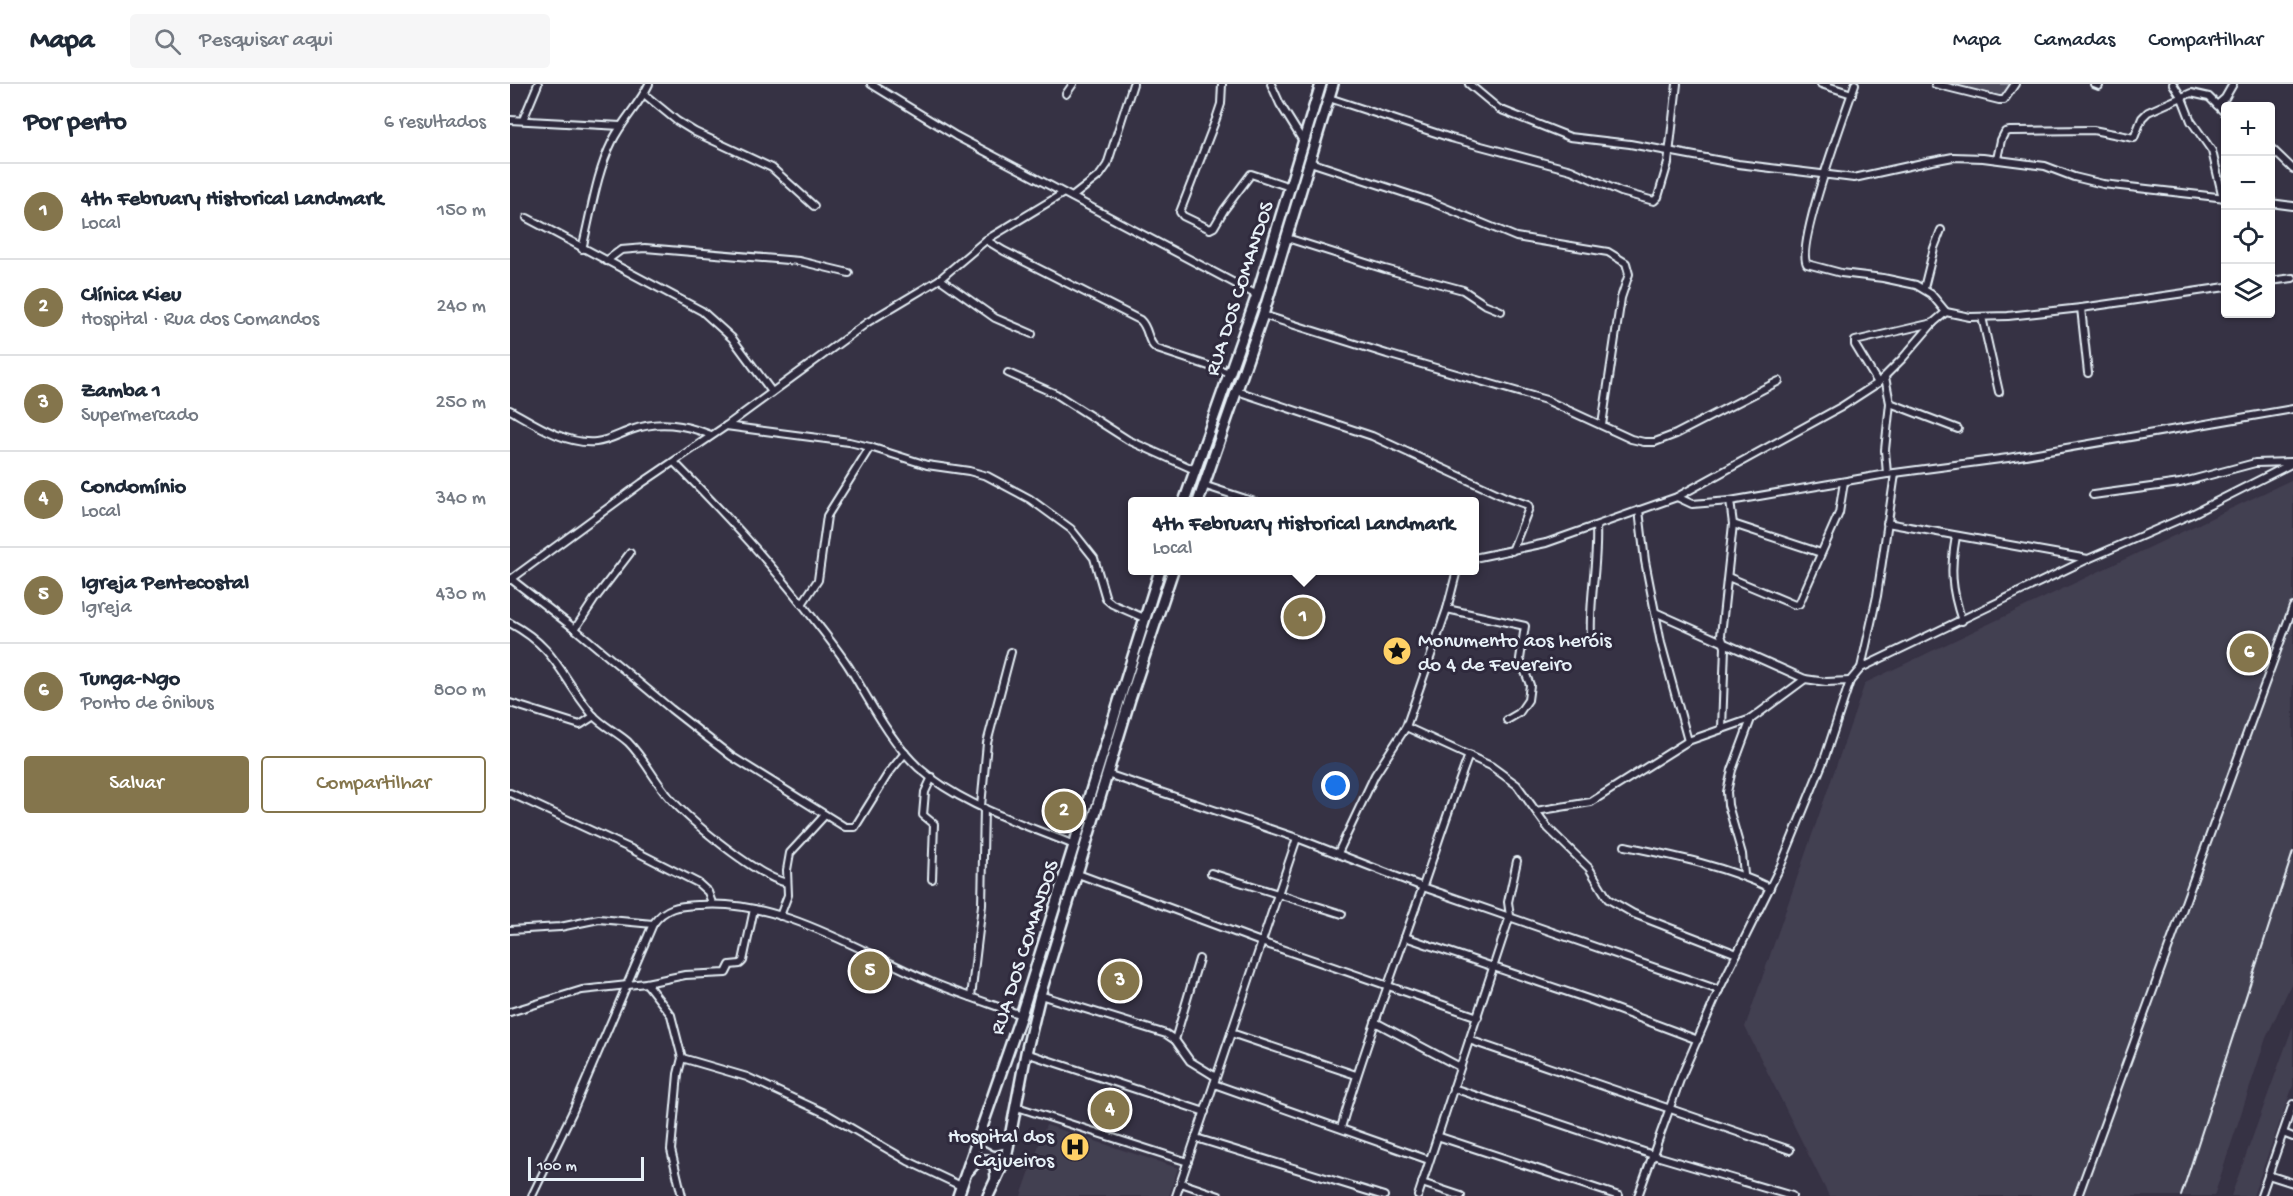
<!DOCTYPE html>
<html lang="pt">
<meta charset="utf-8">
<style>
:root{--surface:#fff;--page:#f6f6f7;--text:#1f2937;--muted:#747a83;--line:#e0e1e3;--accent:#84754c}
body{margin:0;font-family:"Gochi Hand",sans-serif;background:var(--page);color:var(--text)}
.controls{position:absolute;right:18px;top:18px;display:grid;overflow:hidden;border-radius:6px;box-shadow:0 2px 4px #0004}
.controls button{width:54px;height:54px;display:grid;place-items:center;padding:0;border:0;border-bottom:2px solid var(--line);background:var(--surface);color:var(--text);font:30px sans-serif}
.scale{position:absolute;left:18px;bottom:15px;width:116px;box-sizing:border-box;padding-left:6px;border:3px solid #e8f1f8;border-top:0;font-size:16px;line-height:21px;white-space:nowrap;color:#e8f1f8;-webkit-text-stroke:4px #2f2a3d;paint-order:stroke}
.you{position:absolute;left:826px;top:702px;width:21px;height:21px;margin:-15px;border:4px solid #fff;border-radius:50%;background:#1a73e8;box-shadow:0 0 0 9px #1a73e833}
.badge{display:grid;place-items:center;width:39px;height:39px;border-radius:50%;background:var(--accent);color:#fff;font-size:20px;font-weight:700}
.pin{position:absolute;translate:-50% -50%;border:3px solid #fff;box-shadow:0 2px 6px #0006}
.popup{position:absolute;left:618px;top:413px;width:351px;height:78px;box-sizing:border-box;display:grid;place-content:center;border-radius:6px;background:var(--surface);filter:drop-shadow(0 2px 4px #0005);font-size:20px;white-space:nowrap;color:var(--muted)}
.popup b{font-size:22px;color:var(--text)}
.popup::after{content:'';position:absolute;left:50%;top:100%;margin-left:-12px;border:12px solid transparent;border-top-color:var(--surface)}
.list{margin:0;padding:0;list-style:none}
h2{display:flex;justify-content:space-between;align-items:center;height:78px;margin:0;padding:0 24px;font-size:26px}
h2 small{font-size:20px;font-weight:400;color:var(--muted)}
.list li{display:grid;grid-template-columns:39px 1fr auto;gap:18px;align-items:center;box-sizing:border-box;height:96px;padding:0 24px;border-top:2px solid var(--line)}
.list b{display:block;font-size:22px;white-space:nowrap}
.list p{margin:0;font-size:20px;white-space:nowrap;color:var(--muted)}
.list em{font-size:20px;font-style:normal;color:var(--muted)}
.actions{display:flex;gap:12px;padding:18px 24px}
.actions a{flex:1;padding:14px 0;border:2px solid var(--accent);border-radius:6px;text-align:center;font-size:21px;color:var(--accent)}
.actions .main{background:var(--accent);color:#fff}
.icon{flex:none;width:33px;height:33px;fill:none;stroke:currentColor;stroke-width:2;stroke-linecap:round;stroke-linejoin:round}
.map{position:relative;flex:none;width:1783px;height:1112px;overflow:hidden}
header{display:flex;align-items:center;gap:36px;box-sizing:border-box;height:84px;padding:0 30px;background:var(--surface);border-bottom:2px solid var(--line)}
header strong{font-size:28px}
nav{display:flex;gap:33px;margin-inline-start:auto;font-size:21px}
.search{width:420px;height:54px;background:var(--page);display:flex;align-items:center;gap:15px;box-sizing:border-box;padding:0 21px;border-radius:6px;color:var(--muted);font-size:22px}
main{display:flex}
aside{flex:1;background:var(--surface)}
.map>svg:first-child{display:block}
</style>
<header>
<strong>Mapa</strong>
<div class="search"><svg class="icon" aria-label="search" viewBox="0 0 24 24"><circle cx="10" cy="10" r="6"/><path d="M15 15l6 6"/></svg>Pesquisar aqui</div>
<nav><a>Mapa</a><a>Camadas</a><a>Compartilhar</a></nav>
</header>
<main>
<aside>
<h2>Por perto<small>6 resultados</small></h2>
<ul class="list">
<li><span class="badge">1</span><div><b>4th February Historical Landmark</b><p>Local</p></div><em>150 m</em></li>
<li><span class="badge">2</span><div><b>Clínica Kieu</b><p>Hospital · Rua dos Comandos</p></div><em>240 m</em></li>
<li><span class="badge">3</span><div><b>Zamba 1</b><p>Supermercado</p></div><em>250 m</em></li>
<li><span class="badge">4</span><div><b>Condomínio</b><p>Local</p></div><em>340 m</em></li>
<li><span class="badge">5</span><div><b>Igreja Pentecostal</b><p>Igreja</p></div><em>430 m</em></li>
<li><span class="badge">6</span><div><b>Tunga-Ngo</b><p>Ponto de ônibus</p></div><em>800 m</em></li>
</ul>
<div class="actions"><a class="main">Salvar</a><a>Compartilhar</a></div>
</aside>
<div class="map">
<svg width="1783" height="1112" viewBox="0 0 1783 1112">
<rect width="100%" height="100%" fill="#363244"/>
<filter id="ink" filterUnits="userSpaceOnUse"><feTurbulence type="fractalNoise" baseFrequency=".0167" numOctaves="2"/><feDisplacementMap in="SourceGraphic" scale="12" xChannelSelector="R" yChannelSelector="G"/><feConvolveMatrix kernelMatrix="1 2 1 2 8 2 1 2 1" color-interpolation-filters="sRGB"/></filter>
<g filter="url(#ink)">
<g fill="#433f51">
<path d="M1783 395V896L1756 954 1704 1112H1319L1235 943 1355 599Z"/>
<path d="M1783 942V1002L1743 1112H1721Z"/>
<path d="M536 1041 668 1084 659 1112H511Z"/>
</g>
<path fill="#4d4b5c" stroke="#9a9eaa" stroke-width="1.5" d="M1438 0H1502L1497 18Z"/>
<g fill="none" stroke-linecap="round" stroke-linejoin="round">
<g stroke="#e8f1f8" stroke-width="10">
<g id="minor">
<path d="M361 0 446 52 747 211"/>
<path d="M712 0 711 20 706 35 670 128 673 132 700 145 704 143 714 126 741 90 780 103"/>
<path d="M761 0 770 20 793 57"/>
<path d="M959 0 989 25 1060 53 1120 60 1228 80 1344 94 1417 78 1443 73 1473 74 1535 82 1564 93 1593 100 1716 114"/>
<path d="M1311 0 1342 10"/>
<path d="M1345 0C1336 27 1285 163 1297 180L1331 189 1373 194 1406 201 1421 210 1436 228 1460 233 1498 232 1571 224 1716 203"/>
<path d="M1425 0 1489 16H1494L1505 0"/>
<path d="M1584 0 1589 2"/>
<path d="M1663 0 1672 14 1681 37 1702 67 1713 114"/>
<path d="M134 10 167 37 185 48 262 84 304 122"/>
<path d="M556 10 563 0"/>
<path d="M819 14 941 54 1061 86 1111 108 1144 117 1148 113 1158 79 1167 0"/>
<path d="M1707 21 1715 14 1723 0"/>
<path d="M0 36 111 42"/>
<path d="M13 36 28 0"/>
<path d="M1760 63 1783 85"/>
<path d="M1487 75 1491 56 1495 48 1500 47 1583 46 1624 54 1632 34 1638 28 1681 9 1699 13 1716 30"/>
<path d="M800 78 919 117 1006 153 1098 168 1116 179 1119 190 1111 214 1092 341"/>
<path d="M562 113 590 91 597 81 623 0"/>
<path d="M1760 119 1783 122"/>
<path d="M17 134 192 227 222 254 262 308"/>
<path d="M777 154 875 185 953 206 974 220 991 227"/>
<path d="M476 156 494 167 630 236C640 245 636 258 647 265L720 289"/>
<path d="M72 165C81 130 86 90 102 58 112 37 129 21 139 0"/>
<path d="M96 177 111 166 135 164 289 177 339 189"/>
<path d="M430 195 485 234 522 250"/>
<path d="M1760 197 1783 194"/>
<path d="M1414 204 1424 164 1431 146"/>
<path d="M1571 224 1578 289"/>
<path d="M753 231 877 270 1036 316 1121 355 1134 358H1145L1166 350 1269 297"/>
<path d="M1472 233 1489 308"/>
<path d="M498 289 546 310 618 356 685 386"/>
<path d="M1375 293 1380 319 1375 366 1377 390"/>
<path d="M1368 299 1345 261V257L1423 239"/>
<path d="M727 307 862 352 995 413 1018 421 1019 424 1002 467"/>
<path d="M1380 319 1448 345"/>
<path d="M0 326C25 340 56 361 86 358 97 357 110 350 121 346 149 336 174 340 201 351"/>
<path d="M216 342 339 358 360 363 417 381 459 387 477 392 520 415 561 445 584 474 596 515 602 520 634 534"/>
<path d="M164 378C215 430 266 484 309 542 319 555 330 569 339 583 360 617 379 656 409 684 452 722 512 739 564 761"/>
<path d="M693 401 745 418"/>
<path d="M1583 411 1670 399 1745 379 1782 378"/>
<path d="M1167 413 1182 420 1220 417 1377 390 1498 374 1783 325"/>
<path d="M1129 426 1135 477 1151 559 1178 657"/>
<path d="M1377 439 1578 475"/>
<path d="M1223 440 1311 469"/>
<path d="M1446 452C1440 486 1441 504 1452 537"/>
<path d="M964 474 1036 459 1167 413 1331 323 1368 299 1392 275 1423 239 1436 228"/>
<path d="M1218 493 1285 521 1289 520 1329 429 1334 398"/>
<path d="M1 495 65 545 161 625 221 672 335 743H345L378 690 395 669"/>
<path d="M0 496 132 399 216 342 358 238 430 195 476 156 552 110"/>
<path d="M292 520 308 496 317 432 360 363"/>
<path d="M937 525 1015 542 1010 575 1020 601 1018 616 1009 629 997 636"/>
<path d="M1145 528 1295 595 1316 598 1340 597"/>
<path d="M0 539C48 565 50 592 82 630 91 641 107 648 118 658 134 674 144 696 159 713 181 738 246 792 277 799"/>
<path d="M65 545 84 516 120 469"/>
<path d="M1081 552C1079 515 1088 479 1086 442"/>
<path d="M1351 584 1367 512 1385 390"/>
<path d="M0 619 70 641 84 632"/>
<path d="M896 643 981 682 1007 701 1038 744 1079 784 1098 815 1124 830 1227 870"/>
<path d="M1212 644 1215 563 1211 551 1223 440 1220 417"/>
<path d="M597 690 787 754 913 803 1209 906"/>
<path d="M0 709 119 764 188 799 198 808 202 819"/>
<path d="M471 722 477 659 501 568"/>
<path d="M1026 727 1081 718 1178 657 1241 635 1295 595"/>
<path d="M1115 762C1164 772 1215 782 1260 804"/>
<path d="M828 769 865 691 896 643 937 525 947 486"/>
<path d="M701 789 832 830"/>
<path d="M568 790 751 858 968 933"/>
<path d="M1234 791 1232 770 1218 721 1217 708 1222 686 1241 635"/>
<path d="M422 795 424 740 413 731 415 708 422 693"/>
<path d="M270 832 278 811 277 786 280 769 315 731"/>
<path d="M0 846 50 843 89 835 143 840"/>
<path d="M895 853 1084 917 1188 956"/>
<path d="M136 899 161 931 172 974 168 990 161 1066 172 1112"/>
<path d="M530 911 656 950 665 956 680 977 706 993"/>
<path d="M461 913 472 821 474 724"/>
<path d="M0 928 72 906 136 899 175 891 216 889 220 881 230 880 233 877 244 825"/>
<path d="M865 938 950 983"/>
<path d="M721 949 846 991"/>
<path d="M665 956 689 875"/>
<path d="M959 956 1280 1066"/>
<path d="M516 969 695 1028"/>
<path d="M172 974 237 993 317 1030 398 1077 451 1102"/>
<path d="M704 1000 919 1076"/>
<path d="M943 1004 1143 1071 1282 1112"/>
<path d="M507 1023 678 1078"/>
<path d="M831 1044C851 974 877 905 901 836 921 781 938 726 959 671"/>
<path d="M1773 1049 1783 1053"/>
<path d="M927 1052 1109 1112"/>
<path d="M686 1054 874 1112"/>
<path d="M1758 1091 1783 1099"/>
<path d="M671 1099 709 1112"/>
<path d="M912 1099 951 1112"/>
<path d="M22 1112 62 1029 143 840C156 822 169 822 190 821 268 814 351 868 421 898 450 910 481 920 511 931"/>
<path d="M666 1112 787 754"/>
<path d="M908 1112 1000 832 998 818 1007 777"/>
<path d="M1128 1112 1171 993 1209 906 1271 781 1315 673 1340 597 1351 584 1578 475 1682 430 1783 379"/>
<path d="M1568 1112 1783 523"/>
<path d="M1751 1112 1783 1020"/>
</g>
</g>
<g stroke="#e8f1f8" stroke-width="14">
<g id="secondary">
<path d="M674 418 747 211 811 0"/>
<path d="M688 418 753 231 823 0"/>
<path d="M472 1043 476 1056 485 1061 494 1059 500 1052"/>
<path d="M459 1086 468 1076H478L485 1083 486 1095"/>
<path d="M448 1112 511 931 650 486"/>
<path d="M478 1112 496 1074 516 969 530 911 620 615 663 486"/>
</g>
</g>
<use href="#minor" stroke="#2f2a3d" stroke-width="6"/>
<use href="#secondary" stroke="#2f2a3d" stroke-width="9"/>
<path stroke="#e8f1f8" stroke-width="2" d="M1671 1112 1783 768"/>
</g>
</g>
<defs>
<g id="sight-disc" transform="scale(1.5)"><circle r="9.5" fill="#ffd166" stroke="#2f2a3d"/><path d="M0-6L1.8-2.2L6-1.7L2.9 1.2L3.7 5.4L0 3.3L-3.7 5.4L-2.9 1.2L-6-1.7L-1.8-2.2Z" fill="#111"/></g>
<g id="hospital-disc" transform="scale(1.5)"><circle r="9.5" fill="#ffd166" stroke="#2f2a3d"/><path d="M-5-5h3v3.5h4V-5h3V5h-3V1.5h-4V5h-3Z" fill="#111"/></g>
</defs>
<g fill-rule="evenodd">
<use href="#sight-disc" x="887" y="567"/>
<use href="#hospital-disc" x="565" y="1063"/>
</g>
<g text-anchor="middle" stroke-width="6" stroke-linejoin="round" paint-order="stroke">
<g font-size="21" fill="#e8f1f8" stroke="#2f2a3d">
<text transform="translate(728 204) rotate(-72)" y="7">RUA DOS COMANDOS</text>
<text transform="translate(513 863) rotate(-72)" y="7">RUA DOS COMANDOS</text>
</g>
<g font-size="21" fill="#e8f1f8" stroke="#2f2a3d" text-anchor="start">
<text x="908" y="562">Monumento aos heróis<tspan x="908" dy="24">do 4 de Fevereiro</tspan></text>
<text x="544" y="1058" text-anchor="end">Hospital dos<tspan x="544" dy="24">Cajueiros</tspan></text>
</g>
</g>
</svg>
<div class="controls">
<button>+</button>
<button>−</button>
<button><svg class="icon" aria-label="locate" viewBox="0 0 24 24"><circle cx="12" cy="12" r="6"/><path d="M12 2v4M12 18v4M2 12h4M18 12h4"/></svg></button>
<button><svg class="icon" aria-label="layers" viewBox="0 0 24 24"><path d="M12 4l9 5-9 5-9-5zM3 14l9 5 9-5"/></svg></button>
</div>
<div class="scale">100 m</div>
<div class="you"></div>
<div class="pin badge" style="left:793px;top:533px">1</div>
<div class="popup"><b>4th February Historical Landmark</b>Local</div>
<div class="pin badge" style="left:554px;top:727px">2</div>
<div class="pin badge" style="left:610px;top:897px">3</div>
<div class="pin badge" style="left:600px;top:1026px">4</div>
<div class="pin badge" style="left:360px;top:887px">5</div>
<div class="pin badge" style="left:1739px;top:569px">6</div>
</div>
</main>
